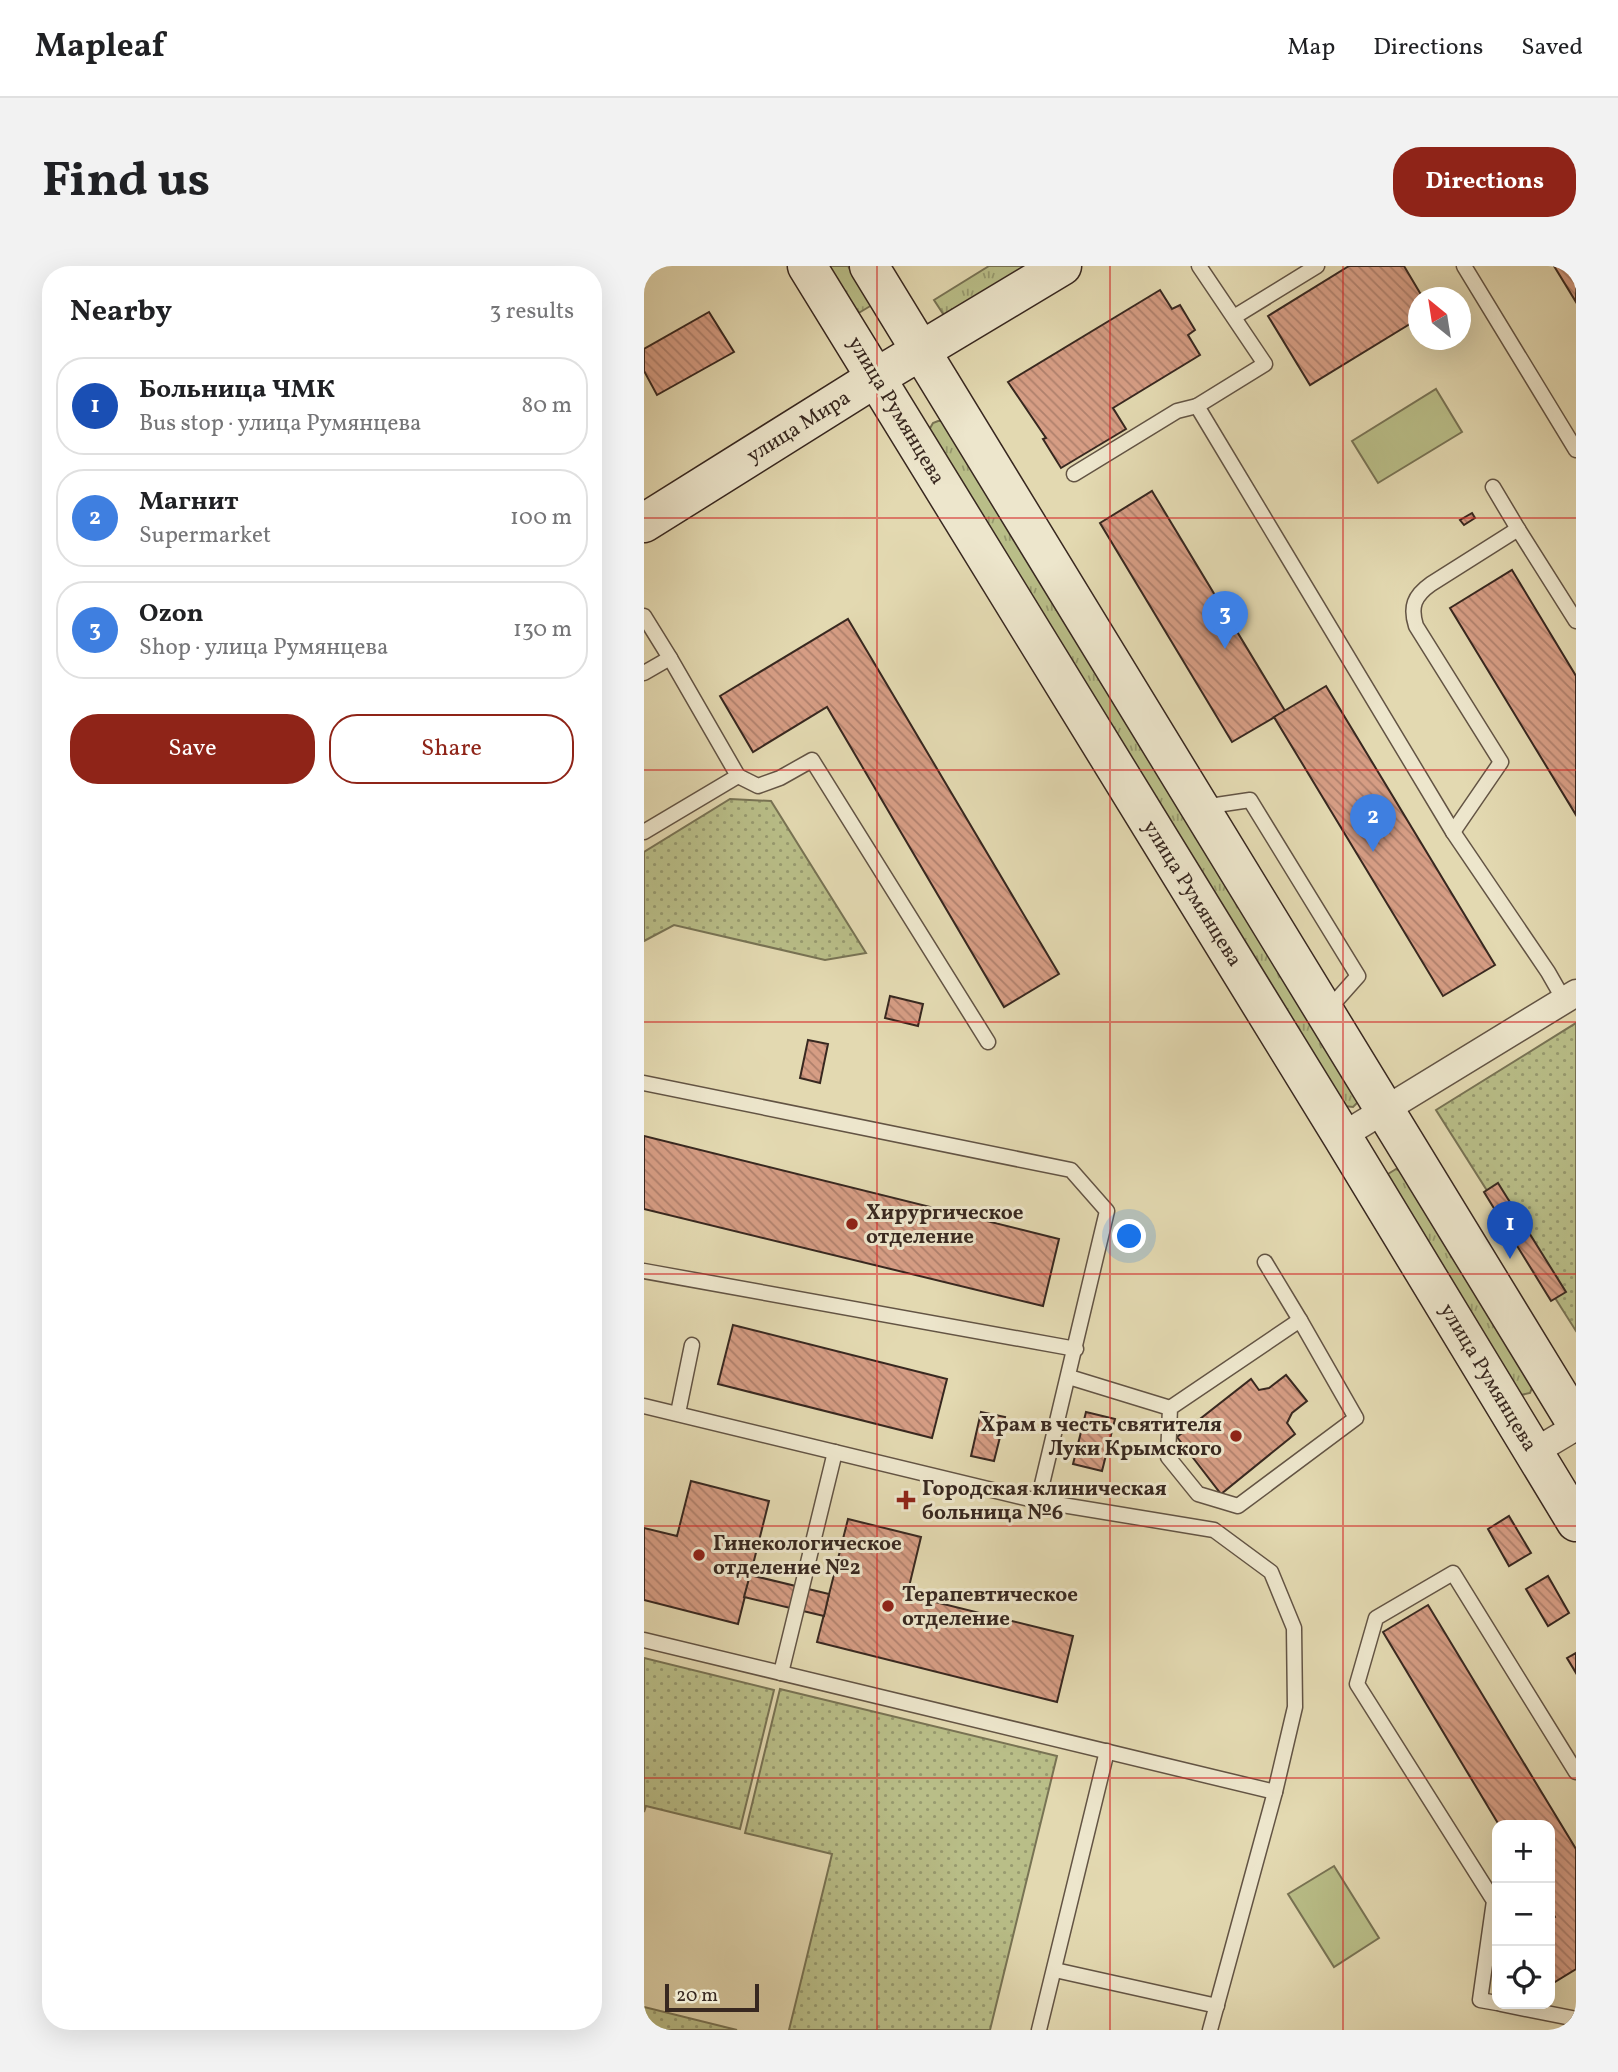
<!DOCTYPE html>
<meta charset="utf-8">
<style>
:root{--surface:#fff;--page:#f2f2f2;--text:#202124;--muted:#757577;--line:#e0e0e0;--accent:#8f2418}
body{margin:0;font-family:Vollkorn,serif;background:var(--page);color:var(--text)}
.controls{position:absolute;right:21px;bottom:21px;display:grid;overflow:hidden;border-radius:14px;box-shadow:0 7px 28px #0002}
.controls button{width:63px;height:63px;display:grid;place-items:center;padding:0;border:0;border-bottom:2px solid var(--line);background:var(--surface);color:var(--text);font:35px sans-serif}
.compass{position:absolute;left:764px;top:21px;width:63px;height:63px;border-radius:50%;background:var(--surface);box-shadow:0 7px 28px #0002;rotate:330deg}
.scale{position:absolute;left:21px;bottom:18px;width:94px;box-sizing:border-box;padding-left:7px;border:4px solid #382820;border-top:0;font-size:19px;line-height:24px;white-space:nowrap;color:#382820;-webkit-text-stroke:5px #ede6cc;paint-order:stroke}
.you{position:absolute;left:486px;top:971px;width:24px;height:24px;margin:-18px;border:5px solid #fff;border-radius:50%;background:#1a73e8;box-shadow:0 0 0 10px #1a73e833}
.badge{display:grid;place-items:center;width:46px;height:46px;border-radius:50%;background:var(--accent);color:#fff;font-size:23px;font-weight:700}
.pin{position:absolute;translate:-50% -58px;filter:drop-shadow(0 2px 4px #0008)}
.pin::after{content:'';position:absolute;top:37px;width:24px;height:21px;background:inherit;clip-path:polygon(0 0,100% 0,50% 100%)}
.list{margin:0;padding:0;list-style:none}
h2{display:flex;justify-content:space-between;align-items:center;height:91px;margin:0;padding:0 28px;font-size:30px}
h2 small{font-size:23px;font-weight:400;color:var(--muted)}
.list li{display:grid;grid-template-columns:46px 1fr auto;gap:21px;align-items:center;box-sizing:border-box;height:98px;margin:0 14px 14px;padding:0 14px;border:2px solid var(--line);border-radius:28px}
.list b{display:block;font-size:26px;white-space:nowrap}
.list p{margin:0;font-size:23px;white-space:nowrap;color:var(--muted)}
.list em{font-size:23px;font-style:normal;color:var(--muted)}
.actions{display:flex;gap:14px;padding:21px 28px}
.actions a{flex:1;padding:16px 0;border:2px solid var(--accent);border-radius:28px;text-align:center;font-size:24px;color:var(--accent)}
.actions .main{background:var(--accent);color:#fff}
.icon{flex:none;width:38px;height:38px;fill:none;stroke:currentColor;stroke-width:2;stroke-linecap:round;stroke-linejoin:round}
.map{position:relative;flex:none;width:932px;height:1764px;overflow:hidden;border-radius:28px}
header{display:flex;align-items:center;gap:42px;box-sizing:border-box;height:98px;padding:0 35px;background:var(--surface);border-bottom:2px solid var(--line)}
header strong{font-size:33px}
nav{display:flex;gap:38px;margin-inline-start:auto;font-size:24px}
.intro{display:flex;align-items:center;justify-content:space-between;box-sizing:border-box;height:168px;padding:0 42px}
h1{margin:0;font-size:49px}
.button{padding:18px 32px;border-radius:28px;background:var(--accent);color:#fff;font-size:24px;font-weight:700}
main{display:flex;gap:42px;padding:0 42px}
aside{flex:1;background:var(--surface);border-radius:28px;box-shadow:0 7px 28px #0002}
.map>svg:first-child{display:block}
</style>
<header>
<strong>Mapleaf</strong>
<nav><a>Map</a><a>Directions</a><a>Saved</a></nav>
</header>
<div class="intro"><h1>Find us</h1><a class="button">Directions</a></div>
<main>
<aside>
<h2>Nearby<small>3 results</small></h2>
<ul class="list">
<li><span class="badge" style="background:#1a4fb4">1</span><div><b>Больница ЧМК</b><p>Bus stop · улица Румянцева</p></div><em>80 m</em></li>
<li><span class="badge" style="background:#3f7fe0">2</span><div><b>Магнит</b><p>Supermarket</p></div><em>100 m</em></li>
<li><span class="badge" style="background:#3f7fe0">3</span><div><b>Ozon</b><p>Shop · улица Румянцева</p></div><em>130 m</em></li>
</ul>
<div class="actions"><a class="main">Save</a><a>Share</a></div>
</aside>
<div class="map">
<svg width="932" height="1764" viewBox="0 0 932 1764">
<defs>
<pattern id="grass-tufts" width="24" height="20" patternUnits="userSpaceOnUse" patternTransform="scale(1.75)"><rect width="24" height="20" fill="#b9be88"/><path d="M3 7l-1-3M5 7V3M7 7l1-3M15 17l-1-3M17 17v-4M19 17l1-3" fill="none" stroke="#979a6f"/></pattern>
<pattern id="park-dots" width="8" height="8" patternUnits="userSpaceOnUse" patternTransform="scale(1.75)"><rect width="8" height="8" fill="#b9be88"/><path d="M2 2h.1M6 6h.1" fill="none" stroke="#979a6f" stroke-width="1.8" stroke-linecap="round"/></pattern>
<pattern id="building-back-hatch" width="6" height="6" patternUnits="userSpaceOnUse" patternTransform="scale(1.75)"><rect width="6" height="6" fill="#d69d84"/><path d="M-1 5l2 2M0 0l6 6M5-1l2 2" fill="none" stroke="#af806c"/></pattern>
</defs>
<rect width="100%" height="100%" fill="#e3d9b1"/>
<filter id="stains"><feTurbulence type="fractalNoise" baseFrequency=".00286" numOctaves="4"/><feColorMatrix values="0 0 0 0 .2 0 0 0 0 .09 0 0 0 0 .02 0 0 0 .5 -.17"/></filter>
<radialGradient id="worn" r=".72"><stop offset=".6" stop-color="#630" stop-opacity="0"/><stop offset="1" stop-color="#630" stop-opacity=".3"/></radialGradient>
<g fill="url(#grass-tufts)" stroke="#787354" stroke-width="2">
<path d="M183 0H204L228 39 213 48Z"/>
<path d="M345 0H397L305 57 290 34Z"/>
<path d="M294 155H299L714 832 713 837 709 841 700 840 285 164 289 157Z"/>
<path d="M752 903 757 905 886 1117 888 1122 886 1127 877 1129 744 912V908Z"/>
</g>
<g fill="url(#park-dots)" stroke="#787354" stroke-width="2">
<path d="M86 533 127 535 222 687 181 694 30 659 0 675V586Z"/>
<path d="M932 757V1065L792 844Z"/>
<path d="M0 1392 130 1424 96 1563 2 1540 0 1546Z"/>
<path d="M136 1423 413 1490 346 1764H145L188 1588 101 1567Z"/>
<path d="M0 1741 93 1764H0Z"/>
</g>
<g fill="#b9be88" stroke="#787354" stroke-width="2">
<path d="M792 123 818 166 734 217 708 175Z"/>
<path d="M690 1600 735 1672 690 1701 644 1628Z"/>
</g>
<g fill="url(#building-back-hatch)" stroke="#382820" stroke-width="2">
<path d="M705 0H760L779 32H774V53L666 119 624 50Z"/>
<path d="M910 0H932V36Z"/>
<path d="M516 24 528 43 536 39 551 64 544 69 556 89 469 142 482 163 417 202 399 173 402 172 364 116Z"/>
<path d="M65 46 90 86 13 129 0 105V83Z"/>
<path d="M508 225 641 445 588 476 456 257Z"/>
<path d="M828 247 831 252 820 259 816 254Z"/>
<path d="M868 304 932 410V549L806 342Z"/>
<path d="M204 353 415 708 360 741 183 441 109 486 76 430Z"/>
<path d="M682 420 851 699 799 730 630 451Z"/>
<path d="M246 730 279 738 274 760 241 752Z"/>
<path d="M164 774 184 778 176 817 156 812Z"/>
<path d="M0 870 415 973 399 1040 0 943Z"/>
<path d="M854 917 922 1026 907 1035 840 926Z"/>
<path d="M89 1059 303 1113 288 1172 74 1118Z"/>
<path d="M642 1109 663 1135 648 1147 643 1157 651 1168 577 1228 533 1171 607 1113 615 1124 625 1122Z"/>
<path d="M337 1146 361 1151 350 1195 327 1190Z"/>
<path d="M442 1146 471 1153 458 1205 429 1198Z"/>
<path d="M47 1215 125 1235 94 1358 0 1334V1262L33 1270Z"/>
<path d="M865 1250 887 1287 865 1300 844 1263Z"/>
<path d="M204 1253 277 1271 263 1329 429 1370 413 1436 173 1376Z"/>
<path d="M106 1309 185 1328 180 1350 100 1331Z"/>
<path d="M904 1310 925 1347 904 1360 882 1323Z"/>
<path d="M784 1339 932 1583V1703L906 1719V1655L911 1651 906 1642V1559H855L739 1366Z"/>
<path d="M932 1387V1407L923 1392Z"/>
</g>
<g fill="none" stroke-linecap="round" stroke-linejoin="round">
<g stroke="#635444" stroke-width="17">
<g id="lane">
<path d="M555 0 621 98 553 140 809 566 904 706 920 734"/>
<path d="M820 0 932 184"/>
<path d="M590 51 673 0"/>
<path d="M430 208 533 145 553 140"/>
<path d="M849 221 874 263"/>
<path d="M0 350 26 392 0 407"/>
<path d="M94 510 114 520 136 512 168 494 344 776"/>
<path d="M559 541 606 534 714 710 682 746"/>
<path d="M0 566 94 510 26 392"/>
<path d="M809 566 857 496 772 360C766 341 770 330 787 318L874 263 932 355"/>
<path d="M0 817 427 904 463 945 394 1235"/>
<path d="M621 996 656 1054"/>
<path d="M0 1005 432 1083"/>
<path d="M425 1111 526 1142 656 1054 712 1152 594 1240 554 1228 524 1191 526 1142"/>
<path d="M0 1140 394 1235 570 1264 627 1306 650 1362 651 1441 631 1526 566 1764"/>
<path d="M34 1147 48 1079"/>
<path d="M0 1374 631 1526"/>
<path d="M137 1407 191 1186"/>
<path d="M411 1704 573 1740"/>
<path d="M853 1737 836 1734 850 1635 713 1418 732 1352 809 1307 932 1506"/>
<path d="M857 1738 932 1753"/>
<path d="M395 1764 463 1485"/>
</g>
</g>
<g stroke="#635444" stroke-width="29">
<g id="street">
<path d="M698 870 932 727"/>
<path d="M890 1186 932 1161"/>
</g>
</g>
<g stroke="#382820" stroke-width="41">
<g id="secondary">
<path d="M163 0 698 870 932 1256"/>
<path d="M225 0 932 1157"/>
<path d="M0 257 233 111 418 0"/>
</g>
</g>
<use href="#lane" stroke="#ede6cc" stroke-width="14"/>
<use href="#street" stroke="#ede6cc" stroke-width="26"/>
<use href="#secondary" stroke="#ede6cc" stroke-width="38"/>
</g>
<path fill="none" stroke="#d62828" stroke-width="2" stroke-opacity="0.55" d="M233 0V1764M466 0V1764M699 0V1764M0 252H932M0 504H932M0 756H932M0 1008H932M0 1260H932M0 1512H932"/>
<g fill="#8f2418" stroke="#ede6cc" stroke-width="2.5">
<circle cx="208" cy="958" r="7"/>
<circle cx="592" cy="1170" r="7"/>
<path d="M258.5 1223.5h7v7h7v7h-7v7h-7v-7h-7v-7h7z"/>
<circle cx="55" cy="1289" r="7"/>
<circle cx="244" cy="1340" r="7"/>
</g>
<g text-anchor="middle" stroke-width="6" stroke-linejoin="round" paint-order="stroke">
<g font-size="21" fill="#382820" stroke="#ede6cc">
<text transform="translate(253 144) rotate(59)" y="7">улица Румянцева</text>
<text transform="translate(154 160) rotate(-32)" y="7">улица Мира</text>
<text transform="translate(549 627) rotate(58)" y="7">улица Румянцева</text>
<text transform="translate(845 1111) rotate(59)" y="7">улица Румянцева</text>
</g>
<g font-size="21" font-weight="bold" fill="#382820" stroke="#ede6cc" text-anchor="start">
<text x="222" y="953">Хирургическое<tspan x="222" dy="24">отделение</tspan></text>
<text x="578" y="1165" text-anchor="end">Храм в честь святителя<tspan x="578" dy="24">Луки Крымского</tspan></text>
<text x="278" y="1229">Городская клиническая<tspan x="278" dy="24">больница №6</tspan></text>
<text x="69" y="1284">Гинекологическое<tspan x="69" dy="24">отделение №2</tspan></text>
<text x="258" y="1335">Терапевтическое<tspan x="258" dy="24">отделение</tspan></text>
</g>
</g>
<rect width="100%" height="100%" filter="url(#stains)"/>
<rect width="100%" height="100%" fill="url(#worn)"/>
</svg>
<div class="controls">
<button>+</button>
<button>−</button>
<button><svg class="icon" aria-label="locate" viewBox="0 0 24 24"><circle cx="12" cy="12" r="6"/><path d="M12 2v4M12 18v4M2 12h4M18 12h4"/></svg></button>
</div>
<svg class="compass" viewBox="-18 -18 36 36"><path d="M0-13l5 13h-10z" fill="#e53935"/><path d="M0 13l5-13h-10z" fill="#757577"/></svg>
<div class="scale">20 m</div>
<div class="you"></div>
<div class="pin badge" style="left:866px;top:993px;background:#1a4fb4">1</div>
<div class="pin badge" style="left:729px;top:586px;background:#3f7fe0">2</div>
<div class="pin badge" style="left:581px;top:383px;background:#3f7fe0">3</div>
</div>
</main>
